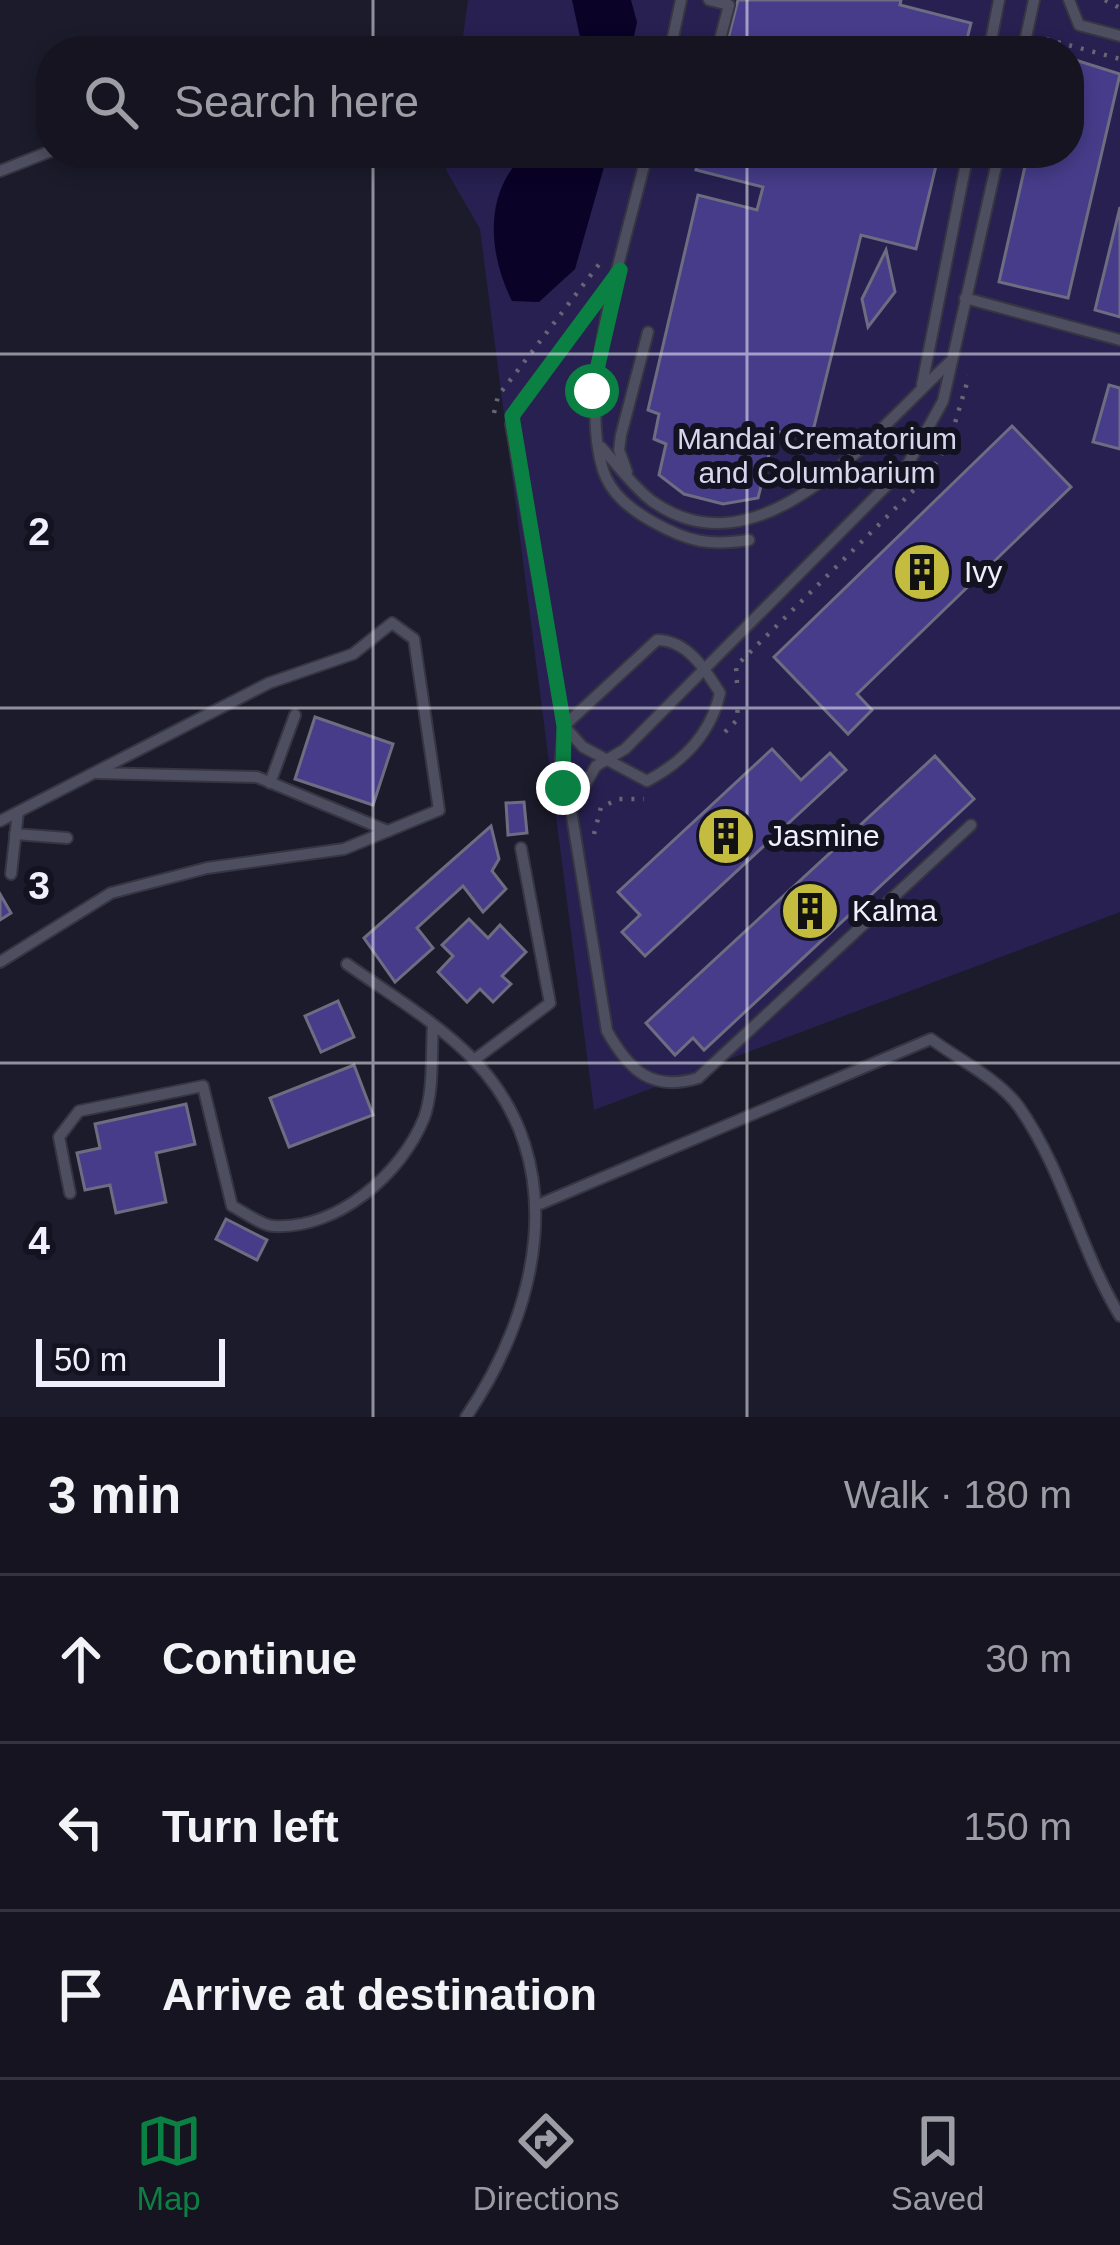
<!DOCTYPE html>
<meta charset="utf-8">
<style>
:root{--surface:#151420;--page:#1e1d29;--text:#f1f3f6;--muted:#9d9ea5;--line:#34333e;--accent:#0b8043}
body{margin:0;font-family:Arial,sans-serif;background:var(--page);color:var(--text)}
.scale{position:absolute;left:36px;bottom:30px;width:189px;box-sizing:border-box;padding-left:12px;border:6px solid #f0f0fc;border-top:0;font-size:33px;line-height:42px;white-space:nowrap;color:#f0f0fc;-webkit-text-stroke:9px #131221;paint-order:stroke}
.stop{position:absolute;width:36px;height:36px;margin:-27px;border:9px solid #0b8043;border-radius:50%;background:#fff}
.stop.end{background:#0b8043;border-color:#fff;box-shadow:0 3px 12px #0008}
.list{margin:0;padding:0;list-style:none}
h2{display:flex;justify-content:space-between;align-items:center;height:156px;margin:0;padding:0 48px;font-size:51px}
h2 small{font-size:39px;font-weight:400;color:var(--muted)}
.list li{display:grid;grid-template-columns:78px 1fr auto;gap:36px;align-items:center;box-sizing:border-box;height:168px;padding:0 48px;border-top:3px solid var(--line)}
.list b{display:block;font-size:45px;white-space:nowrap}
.list em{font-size:39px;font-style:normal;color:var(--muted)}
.icon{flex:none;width:66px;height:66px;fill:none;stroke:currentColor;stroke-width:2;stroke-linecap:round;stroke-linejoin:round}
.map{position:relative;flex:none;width:1120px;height:1417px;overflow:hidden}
.search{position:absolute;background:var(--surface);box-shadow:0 6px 18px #0003;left:36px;right:36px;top:36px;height:132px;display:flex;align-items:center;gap:30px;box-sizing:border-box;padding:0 42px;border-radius:48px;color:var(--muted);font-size:45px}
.sheet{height:660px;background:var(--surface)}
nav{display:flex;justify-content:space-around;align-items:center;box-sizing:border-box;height:168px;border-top:3px solid var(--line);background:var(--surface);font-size:33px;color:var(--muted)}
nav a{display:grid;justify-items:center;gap:6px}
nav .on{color:var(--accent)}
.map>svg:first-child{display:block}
</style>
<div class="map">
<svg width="1120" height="1417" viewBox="0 0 1120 1417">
<rect width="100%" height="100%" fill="#1c1b2b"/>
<path fill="#272051" d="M468 0H1120V912L594 1110 480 229 446 170 448 153H1069V51H461Z"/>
<g fill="#0a0227">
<path d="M572 0H631L637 22 631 51H583Z"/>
<path d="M526 153H608L575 269 539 302 512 301C488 253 483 192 526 153Z"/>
</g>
<g fill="#473c8a" stroke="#6d6c80" stroke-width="3">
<path d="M738 0H901L900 5 971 23 964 51H725Z"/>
<path d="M1069 58 1120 74 1068 298 999 282 1028 153H1069Z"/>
<path d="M700 153H939L916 249 861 235 811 439 775 431 758 498 723 504 684 494 659 475 666 444 654 439 659 414 648 410 698 195 757 210 763 187 696 170Z"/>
<path d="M1120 207V317L1095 310Z"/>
<path d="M886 250 895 292 868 327 862 299Z"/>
<path d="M1109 385 1120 388V449L1093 442Z"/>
<path d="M1012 426 1071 487 857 694 872 710 848 734 774 657Z"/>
<path d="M315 717 393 744 373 805 295 779Z"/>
<path d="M772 749 801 780 830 753 846 770 645 956 622 932 640 915 618 892Z"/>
<path d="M935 756 974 799 704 1050 693 1038 675 1055 646 1023Z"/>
<path d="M524 802 527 833 508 835 506 803Z"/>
<path d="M491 826 499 859 492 871 506 889 483 912 463 886 417 928 433 948 395 982 364 938Z"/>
<path d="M0 894 11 913 0 920Z"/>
<path d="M469 919 488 938 500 925 526 952 502 976 511 984 493 1002 480 989 467 1002 438 972 453 956 442 945Z"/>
<path d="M338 1001 354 1037 321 1052 305 1016Z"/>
<path d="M354 1065 373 1115 289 1147 270 1098Z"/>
<path d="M186 1104 195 1144 156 1153 166 1202 116 1213 110 1185 85 1190 77 1153 100 1148 95 1124Z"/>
<path d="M226 1219 267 1240 257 1260 216 1239Z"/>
</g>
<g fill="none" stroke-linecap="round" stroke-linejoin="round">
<g stroke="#363542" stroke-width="14">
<g id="service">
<path d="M709 0 729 5 717 51"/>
<path d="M1069 0 1079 25 1120 36"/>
<path d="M670 51 681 0"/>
<path d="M989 51 999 0"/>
<path d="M1023 51 1034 0"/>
<path d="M647 153C627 240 576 386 603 470 611 495 632 510 653 522 689 542 709 546 749 540"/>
<path d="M677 153H691"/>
<path d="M0 171 51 151"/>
<path d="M621 270 518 406 511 424 564 726 560 766 571 810 607 1031C629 1070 651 1092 698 1078L971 825"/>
<path d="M965 298 1120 340"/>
<path d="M922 385 968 153"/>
<path d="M601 447C617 464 633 487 652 501 762 580 877 428 952 360"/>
<path d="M627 472 619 450 621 435 648 332"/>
<path d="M657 640C687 640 705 669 720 693 711 733 683 762 647 781L583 747 564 726Z"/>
<path d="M96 773 257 777 388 831"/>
<path d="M270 783 295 715"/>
<path d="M571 809 596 766 625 749 908 464 943 401 999 153"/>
<path d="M0 821 269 683 353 654 392 623 414 639 439 810 344 849 207 868 111 893 0 962"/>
<path d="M15 834 67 838"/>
<path d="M11 874 18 812"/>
<path d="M347 964C389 994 437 1022 473 1059 573 1162 539 1311 466 1417"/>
<path d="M474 1060 550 1003 521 848"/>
<path d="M70 1193 59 1137 79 1111 203 1086 232 1206C244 1212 261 1225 273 1226 338 1230 402 1173 424 1118 434 1091 431 1054 433 1025"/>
<path d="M540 1204 931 1039C958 1059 1000 1080 1019 1107 1064 1171 1080 1250 1120 1316"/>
</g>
</g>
<g stroke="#666674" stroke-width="4.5" stroke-dasharray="3 9" stroke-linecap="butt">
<path d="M1105 0 1120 8"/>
<path d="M1046 39 1120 59"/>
<path d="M494 413 498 396 600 263"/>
<path d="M737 683 736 666 925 479 949 443 969 376"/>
<path d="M725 732 737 720 738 701"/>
<path d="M594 834 601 807 619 799H644"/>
</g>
<use href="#service" stroke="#4e4e61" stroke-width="10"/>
</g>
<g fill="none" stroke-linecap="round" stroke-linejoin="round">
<path stroke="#0b8043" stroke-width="15" d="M563 788 564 726 512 416 620 270 592 391"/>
</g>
<path fill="none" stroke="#f0f0fc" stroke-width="3" stroke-opacity="0.55" d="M373 0V51M747 0V51M373 153V1417M747 153V1417M0 354H1120M0 708H1120M0 1063H1120"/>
<defs>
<g id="building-disc" transform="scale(3)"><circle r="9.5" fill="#c4bc3e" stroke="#131221"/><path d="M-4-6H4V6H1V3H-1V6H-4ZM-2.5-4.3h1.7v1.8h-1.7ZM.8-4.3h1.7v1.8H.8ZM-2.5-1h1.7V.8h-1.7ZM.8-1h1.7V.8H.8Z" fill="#111"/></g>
</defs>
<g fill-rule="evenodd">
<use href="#building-disc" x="922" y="572"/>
<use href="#building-disc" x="726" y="836"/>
<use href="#building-disc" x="810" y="911"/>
</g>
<g text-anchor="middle" stroke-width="12" stroke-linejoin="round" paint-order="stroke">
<g font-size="30" fill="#d6d6ec" stroke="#131221">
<text x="817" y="449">Mandai Crematorium<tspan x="817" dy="34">and Columbarium</tspan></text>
</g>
<g font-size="30" fill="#f0f0fc" stroke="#131221" text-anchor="start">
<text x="964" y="582">Ivy</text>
<text x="768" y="846">Jasmine</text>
<text x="852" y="921">Kalma</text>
</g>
</g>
<g font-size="39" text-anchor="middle" font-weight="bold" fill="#f0f0fc" stroke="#131221" stroke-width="12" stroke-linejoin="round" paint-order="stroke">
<text x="39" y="545">2</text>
<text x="39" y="899">3</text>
<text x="39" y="1254">4</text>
</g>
</svg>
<div class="scale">50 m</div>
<div class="stop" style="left:592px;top:391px"></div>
<div class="stop end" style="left:563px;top:788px"></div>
<div class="search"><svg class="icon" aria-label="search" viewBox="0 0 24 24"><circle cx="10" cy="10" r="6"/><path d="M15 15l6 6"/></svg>Search here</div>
</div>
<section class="sheet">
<h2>3 min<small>Walk · 180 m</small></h2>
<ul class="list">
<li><svg class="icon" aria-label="ahead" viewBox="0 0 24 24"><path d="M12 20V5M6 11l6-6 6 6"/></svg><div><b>Continue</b></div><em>30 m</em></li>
<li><svg class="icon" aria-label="left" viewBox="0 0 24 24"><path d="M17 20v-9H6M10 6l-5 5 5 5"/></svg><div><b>Turn left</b></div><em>150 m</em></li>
<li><svg class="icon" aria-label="arrive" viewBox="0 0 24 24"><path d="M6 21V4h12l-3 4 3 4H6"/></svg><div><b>Arrive at destination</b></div></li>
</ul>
</section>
<nav>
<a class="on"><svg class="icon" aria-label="map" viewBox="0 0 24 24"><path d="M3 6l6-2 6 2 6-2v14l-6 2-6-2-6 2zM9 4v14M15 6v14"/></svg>Map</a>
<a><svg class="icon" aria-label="directions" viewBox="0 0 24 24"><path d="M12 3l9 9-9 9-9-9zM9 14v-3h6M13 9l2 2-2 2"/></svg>Directions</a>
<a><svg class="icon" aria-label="saved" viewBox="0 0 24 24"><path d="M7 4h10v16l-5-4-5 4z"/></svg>Saved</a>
</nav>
